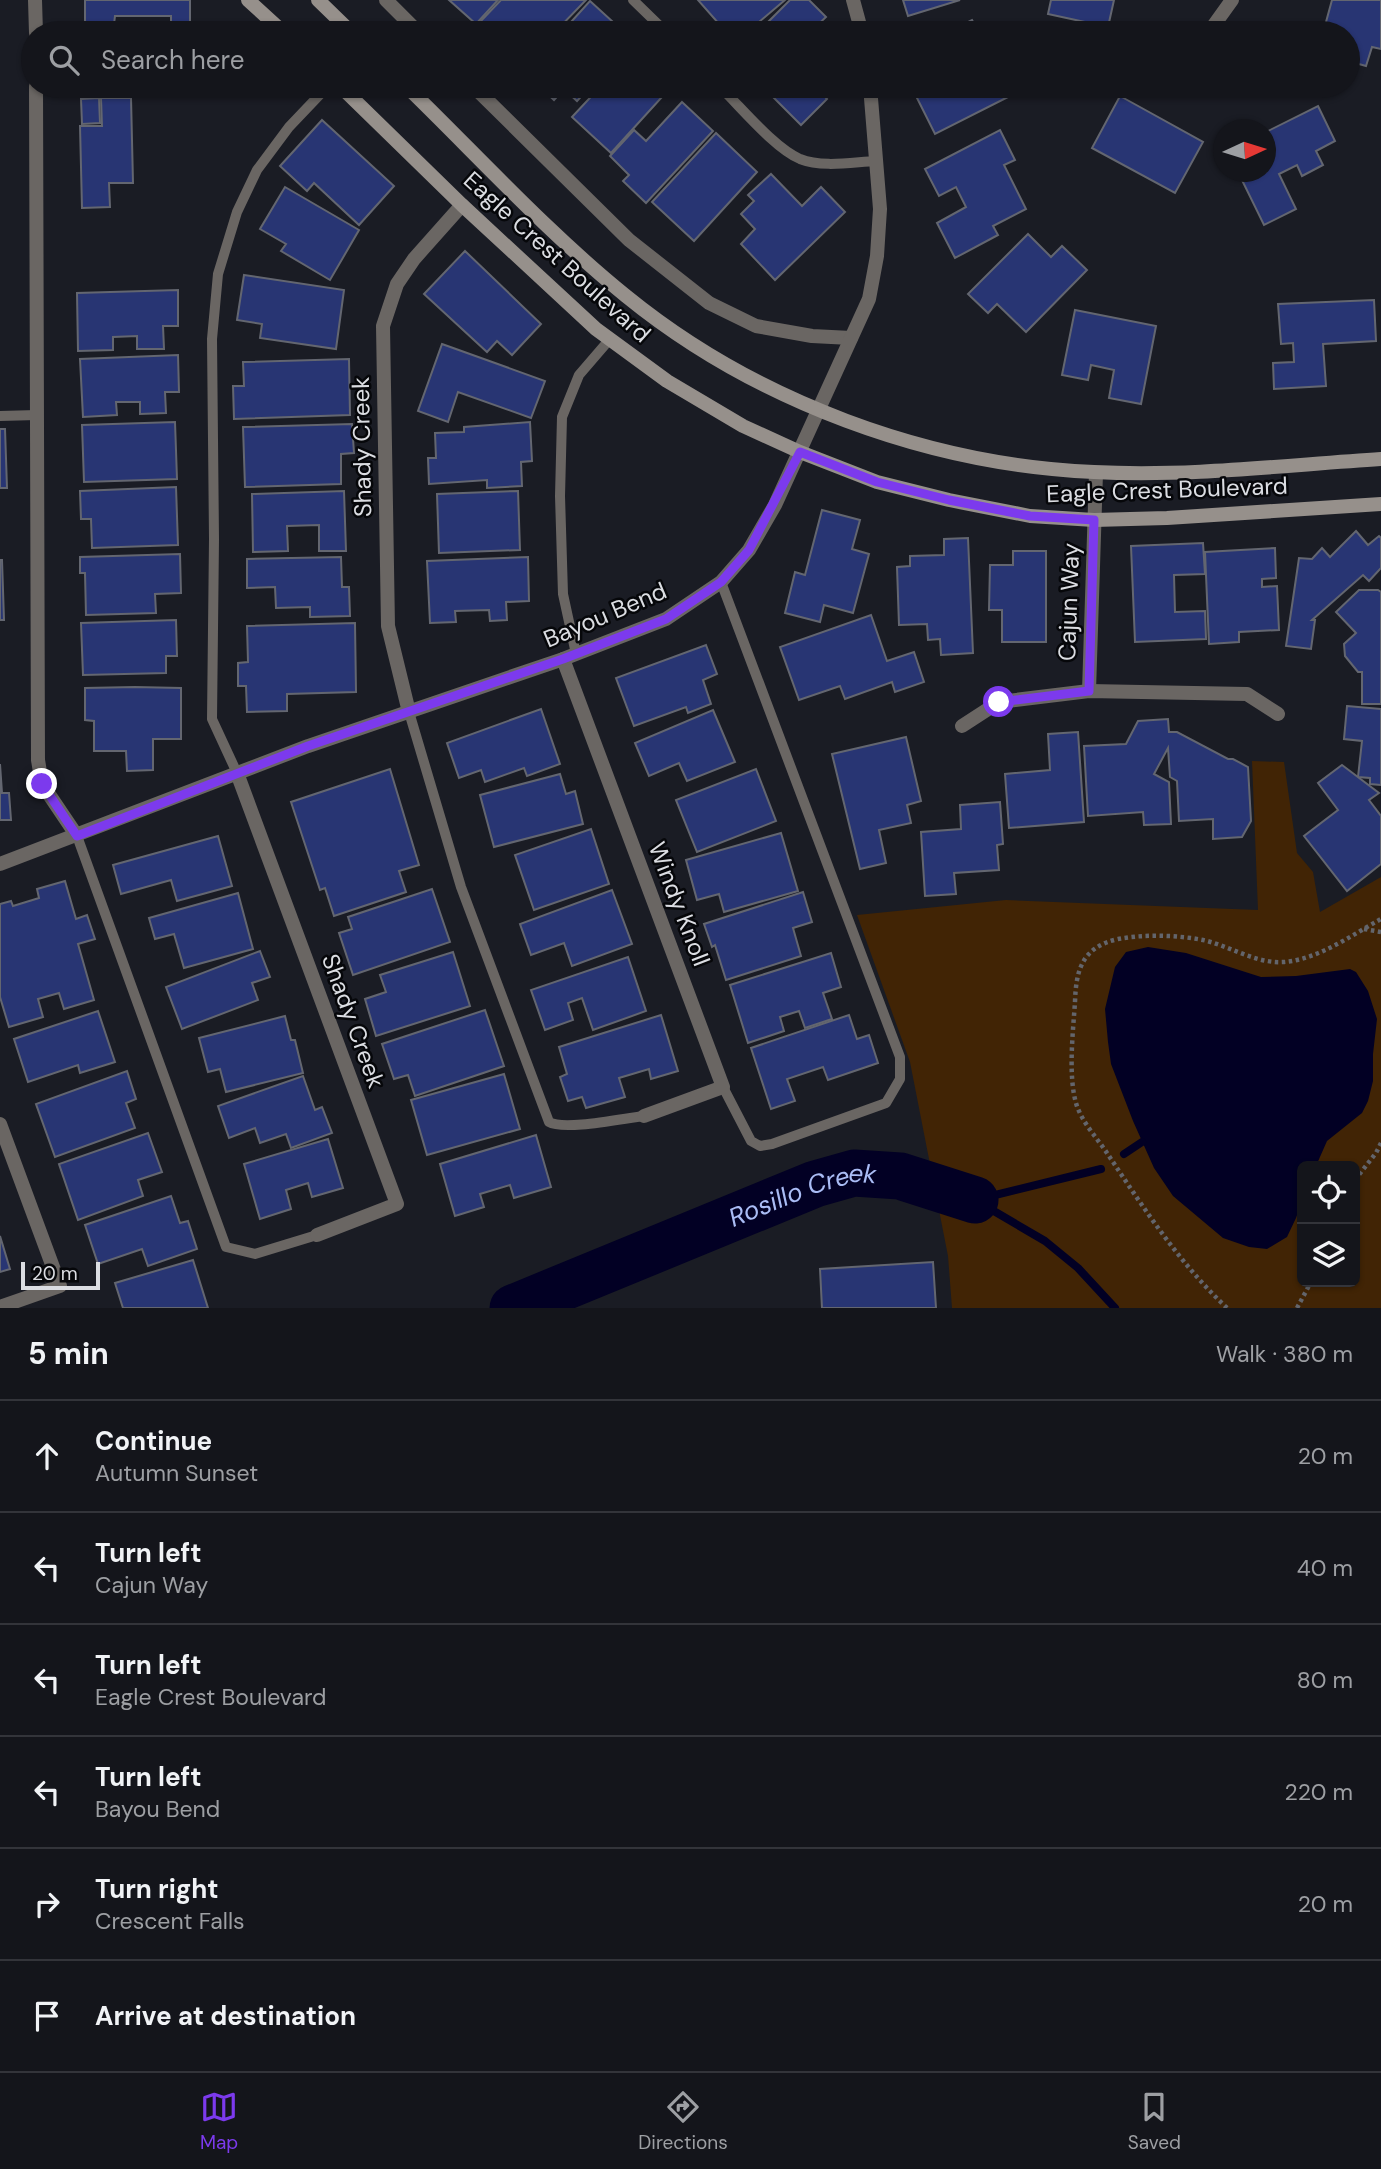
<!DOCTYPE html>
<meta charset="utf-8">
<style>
:root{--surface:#14151b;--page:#1d1e24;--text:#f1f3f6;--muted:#9d9fa3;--line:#33343a;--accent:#7c3aed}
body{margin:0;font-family:"DM Sans",sans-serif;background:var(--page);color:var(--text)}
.controls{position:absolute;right:21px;bottom:21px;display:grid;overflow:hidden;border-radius:10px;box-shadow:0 2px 5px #0004}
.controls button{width:63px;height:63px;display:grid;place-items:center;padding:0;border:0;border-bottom:2px solid var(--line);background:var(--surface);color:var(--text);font:35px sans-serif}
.compass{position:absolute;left:1213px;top:119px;width:63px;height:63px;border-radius:50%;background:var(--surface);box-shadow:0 2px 5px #0004;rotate:86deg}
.scale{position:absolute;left:21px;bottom:18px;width:79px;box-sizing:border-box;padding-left:7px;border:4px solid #dbdde2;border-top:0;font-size:19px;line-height:24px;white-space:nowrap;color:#dbdde2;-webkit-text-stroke:5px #06070a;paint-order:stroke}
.stop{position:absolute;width:21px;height:21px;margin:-16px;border:5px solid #7c3aed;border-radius:50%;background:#fff}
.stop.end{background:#7c3aed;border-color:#fff;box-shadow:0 2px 7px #0008}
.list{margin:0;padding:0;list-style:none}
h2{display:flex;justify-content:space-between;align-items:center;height:91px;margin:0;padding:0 28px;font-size:30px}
h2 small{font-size:23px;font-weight:400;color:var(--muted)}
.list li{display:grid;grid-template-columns:46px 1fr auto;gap:21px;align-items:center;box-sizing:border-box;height:112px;padding:0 28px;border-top:2px solid var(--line)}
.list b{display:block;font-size:26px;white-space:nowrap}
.list p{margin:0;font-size:23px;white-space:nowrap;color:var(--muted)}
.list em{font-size:23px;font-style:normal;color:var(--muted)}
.icon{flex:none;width:38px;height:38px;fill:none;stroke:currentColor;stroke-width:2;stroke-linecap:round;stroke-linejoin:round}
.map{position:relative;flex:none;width:1381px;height:1308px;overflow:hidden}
.search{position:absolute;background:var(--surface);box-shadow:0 2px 5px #0004;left:21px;right:21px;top:21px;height:77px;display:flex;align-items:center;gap:18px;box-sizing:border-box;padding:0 24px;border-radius:38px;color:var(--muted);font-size:26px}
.sheet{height:763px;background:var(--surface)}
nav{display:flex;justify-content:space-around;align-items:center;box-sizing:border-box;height:98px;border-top:2px solid var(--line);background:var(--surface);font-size:19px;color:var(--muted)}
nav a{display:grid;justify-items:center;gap:4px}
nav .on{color:var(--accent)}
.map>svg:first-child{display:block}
</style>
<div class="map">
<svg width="1381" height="1308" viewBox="0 0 1381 1308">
<rect width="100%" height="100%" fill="#1a1c24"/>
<path fill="#412405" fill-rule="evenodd" d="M1252 761 1284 762 1297 853 1313 872 1320 912 1381 877V1308H952L948 1256 910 1062 857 915 1006 900 1258 910ZM1302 1166H1355V1282H1302Z"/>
<path fill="#020024" d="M1148 947 1186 953 1261 977 1296 976 1350 969 1356 972 1368 991 1377 1019 1373 1054V1081L1368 1101 1362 1113 1327 1141 1316 1166H1302V1201L1296 1218 1287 1237 1267 1249 1249 1247 1223 1238 1173 1196 1154 1168 1133 1121 1111 1064 1108 1042 1105 1009 1115 967 1126 952Z"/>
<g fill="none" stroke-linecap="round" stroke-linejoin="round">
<g stroke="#020024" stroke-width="8">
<path d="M1124 1154 1142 1142"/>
<path d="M975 1200 1045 1241 1078 1268 1115 1308"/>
<path d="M975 1200 1101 1169"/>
</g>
<path stroke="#020024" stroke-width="47" id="s1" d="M513 1308 815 1184 854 1173 900 1176 975 1200"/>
</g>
<g fill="#283573" stroke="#636670" stroke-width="2">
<path d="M85 0H190V22H171V16H115L114 24H85Z"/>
<path d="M449 0H498L476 24Z"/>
<path d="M501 0H586L554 33H488L478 24Z"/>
<path d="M698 0H785L746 33H727Z"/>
<path d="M790 0H809L826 17 809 33H757Z"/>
<path d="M903 0H960L908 16Z"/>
<path d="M1051 0H1114L1108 27 1048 14Z"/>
<path d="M1332 0H1381V49L1372 47 1366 66 1348 61V33H1323Z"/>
<path d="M590 1 625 33H561Z"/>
<path d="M972 20 979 33H946Z"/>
<path d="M539 86H591L577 101 564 89 554 100Z"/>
<path d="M601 86H672L611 153 572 117Z"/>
<path d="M768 86H815L827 99 801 125 765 89Z"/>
<path d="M929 86H1005L1010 96 935 134 916 96 931 89Z"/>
<path d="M1120 96 1203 142 1175 193 1092 148Z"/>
<path d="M99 98 100 123 82 124 81 99Z"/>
<path d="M101 98H131L133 183H109L110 207 82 208 80 126H102Z"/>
<path d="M682 102 713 131 646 203 623 181 629 175 610 156 634 130 646 141Z"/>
<path d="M1318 106 1335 141 1316 151 1323 165 1302 176 1297 165 1279 174 1296 209 1264 225 1238 172H1266V132Z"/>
<path d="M322 120 394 186 359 225 314 183 307 191 280 166Z"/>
<path d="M1000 130 1015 160 1004 165 1026 209 993 226 998 235 955 258 937 223 966 207 956 187 939 196 925 169Z"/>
<path d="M716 133 757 172 694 241 652 202Z"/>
<path d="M771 174 802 206 821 187 845 212 775 280 741 244 755 229 741 214 754 201 748 195Z"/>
<path d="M285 187 359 230 330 280 281 251 286 244 260 229Z"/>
<path d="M1028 234 1051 257 1062 246 1087 270 1026 332 997 304 988 313 968 294Z"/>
<path d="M465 251 541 324 512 355 497 341 487 352 424 294Z"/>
<path d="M244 275 344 290 336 349 260 338 262 324 237 320Z"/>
<path d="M178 290V326H163L164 349H137V336L113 337V350L78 351 77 293Z"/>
<path d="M1374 300 1376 341 1323 344 1326 386 1274 389 1273 363 1294 362 1293 343 1281 344 1278 304Z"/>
<path d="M1075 310 1156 326 1141 404 1109 398 1114 370 1091 365 1088 380 1062 375Z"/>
<path d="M442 344 545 381 531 418 458 392 448 422 418 411Z"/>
<path d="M178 355 179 392H165L166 413 140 414V402H116L117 415 83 417 80 359Z"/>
<path d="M349 359 350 415 234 419 233 386H244L243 362Z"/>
<path d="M175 422 177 479 84 482 82 425Z"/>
<path d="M530 422 532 461 521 462 522 486 487 488V480L429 484 428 458H436L435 433 464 432V427Z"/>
<path d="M352 424 354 453 341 454V484L245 487 243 427Z"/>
<path d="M0 429H5L7 488H0Z"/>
<path d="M176 487 178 545 92 548 91 519H81L80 491Z"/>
<path d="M344 491 346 551H319V525L287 526 288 551 253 552 252 494Z"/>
<path d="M518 491 520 550 439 553 437 494Z"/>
<path d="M822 510 860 520 852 549 869 554 853 613 824 605 820 622 785 613 795 572 805 575Z"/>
<path d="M1356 531 1368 545 1379 536 1381 538V568L1369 581 1363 575 1312 620H1315L1311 649 1286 646 1299 558 1312 559 1322 548 1330 557Z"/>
<path d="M968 538 973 653 941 655 940 639 928 640 927 624 899 625 897 567 910 566V556L944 555V539Z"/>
<path d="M1203 543 1205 574 1174 575 1175 612 1205 611 1206 639 1135 642 1131 546Z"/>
<path d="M1275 548 1276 578 1262 579V587L1277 586 1279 630 1239 632V642L1209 644 1205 552Z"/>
<path d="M1013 551H1046V642H1002V610H989L990 565H1013Z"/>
<path d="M180 554 181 593 155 594 156 613 86 615 85 573H80V557Z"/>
<path d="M341 557 342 587H349L350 616 310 617V607L276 608 275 587 247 588V559Z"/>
<path d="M528 557 529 601 506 602 507 620 490 621 489 610 455 611 456 622 430 623 427 561Z"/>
<path d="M0 560H2L4 620H0Z"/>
<path d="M1359 590H1378L1381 592V704H1362V672H1358L1345 656 1344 644 1356 633 1336 612Z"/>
<path d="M871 615 887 661 914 652 924 682 895 692 892 682 845 699 840 686 799 700 780 647Z"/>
<path d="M176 620 177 656H166V673L83 675 81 623Z"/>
<path d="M355 623 356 692 287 694V711L247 712 246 686H238V663L248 662 247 626Z"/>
<path d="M706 645 717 674 703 680 711 704 688 713 686 707 634 726 616 678Z"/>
<path d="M135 687 181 688V739H153V770L127 771 126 751H94V721L85 720V688Z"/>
<path d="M1347 706 1381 709V785L1370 784V778L1358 777 1362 741 1344 739Z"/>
<path d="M541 709 560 764 527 776 524 768 485 782 481 770 459 778 447 743Z"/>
<path d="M713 710 735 762 687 781 679 763 649 776 635 743Z"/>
<path d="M1168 719 1169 732H1177L1228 759H1233L1248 767 1251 821 1242 837 1213 839V819L1179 821 1177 781 1170 777 1168 748 1154 774 1169 782 1171 824 1144 825 1143 812 1088 816 1084 746 1126 744 1138 721Z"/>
<path d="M1078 732 1084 822 1009 828 1005 774 1050 770 1048 734Z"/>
<path d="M906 737 921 801 907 805 911 823 879 830 886 863 860 869 832 754Z"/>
<path d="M0 764 2 793H9L11 820H0Z"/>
<path d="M1342 765 1379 793 1369 800 1381 816V864L1347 891 1304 836 1338 810 1318 783Z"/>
<path d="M390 769 419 865 399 871 406 892 334 916 325 888 320 890 291 802Z"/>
<path d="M756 769 776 821 697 852 676 800Z"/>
<path d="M560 774 566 794 575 791 583 824 494 847 480 795Z"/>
<path d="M1000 802 1003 844 997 845 999 870 954 873 956 894 925 896 921 832 961 829 960 805Z"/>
<path d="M591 829 609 884 534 910 515 855Z"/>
<path d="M781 833 798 891 724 912 719 894 697 900 686 860Z"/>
<path d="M218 836 232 886 177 901 171 880 121 894 113 865Z"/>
<path d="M65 881 76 919 87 915 95 939 78 944 94 1000 64 1009 59 993 38 999 43 1017 9 1027 0 997V904L11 901 13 906 39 898 37 889Z"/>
<path d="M432 889 450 942 353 975 339 933 352 929 348 917Z"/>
<path d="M612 890 632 944 572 966 564 943 531 955 520 924Z"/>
<path d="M803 892 812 922 793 928 801 956 726 980 715 945 712 947 704 924Z"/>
<path d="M238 893 253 949 184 968 174 934 155 939 149 918Z"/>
<path d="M260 951 270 977 252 983 258 1000 182 1029 166 987Z"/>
<path d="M453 952 470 1006 376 1036 365 999 386 992 380 975Z"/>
<path d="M831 953 841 987 823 993 832 1019 805 1028 799 1011 780 1017 784 1031 748 1043 730 985Z"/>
<path d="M628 957 646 1011 593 1030 582 998 568 1003 573 1020 545 1030 531 990Z"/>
<path d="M485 1010 504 1066 415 1096 408 1075 394 1079 382 1044Z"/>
<path d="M98 1011 115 1062 80 1073 78 1065 28 1082 14 1039Z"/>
<path d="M661 1015 678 1071 651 1079 649 1069 619 1078 625 1097 586 1108 582 1097 568 1101 560 1077 567 1074 559 1047Z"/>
<path d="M849 1015 857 1039 869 1035 878 1063 828 1080 823 1067 787 1079 795 1101 771 1109 751 1048Z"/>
<path d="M285 1016 291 1040H295L303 1073 226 1092 220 1069 208 1072 199 1038Z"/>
<path d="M127 1071 136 1099 126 1103 135 1128 55 1157 36 1104Z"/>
<path d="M504 1074 520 1129 427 1155 411 1100Z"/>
<path d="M303 1076 315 1110 322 1107 332 1133 291 1148 286 1134 260 1143 255 1128 229 1138 218 1106Z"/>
<path d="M148 1133 162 1172 138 1180 143 1196 78 1220 59 1164Z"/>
<path d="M536 1135 551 1187 514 1198 510 1185 480 1194 484 1207 455 1216 440 1164Z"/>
<path d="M328 1139 343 1188 312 1197 308 1183 286 1190 291 1209 260 1219 244 1164Z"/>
<path d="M171 1196 180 1223 188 1221 197 1249 148 1266 142 1249 98 1264 85 1225Z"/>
<path d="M0 1236 10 1269 0 1272Z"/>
<path d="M193 1260 208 1308H123L115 1283Z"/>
<path d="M933 1262 936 1308H822L820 1269Z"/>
</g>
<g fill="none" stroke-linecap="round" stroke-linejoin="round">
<g stroke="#63656c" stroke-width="4.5" stroke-dasharray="3.5 3.5" stroke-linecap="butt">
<path d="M1364 929 1381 932"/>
<path d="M1355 1180 1376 1153 1381 1143"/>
<path d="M1227 1308C1179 1263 1143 1207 1107 1153 1097 1138 1081 1121 1076 1103 1068 1075 1073 1032 1075 1002 1076 970 1082 947 1118 939 1145 934 1176 935 1203 940 1230 946 1256 964 1284 962 1319 959 1352 935 1381 919"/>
<path d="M1297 1308 1311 1282"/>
</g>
<g stroke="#6a6663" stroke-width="10">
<path d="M633 0 667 33"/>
<path d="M719 86C740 106 774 148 800 159 823 168 853 162 876 161"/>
<path d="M0 416 37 415"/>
<path d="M721 582 900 1057V1079L886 1103 772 1144 760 1146 751 1141 723 1087"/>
<path d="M576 654 563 594 560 496 562 417 579 375 610 339"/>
<path d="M409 712 461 887 549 1122C564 1131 625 1118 644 1116"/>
<path d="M237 773 212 719 214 539 212 339 218 274 237 212 257 170 289 127 328 86"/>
<path d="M77 836 226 1247 255 1254 317 1235"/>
</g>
<g stroke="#6a6663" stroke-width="14">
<path d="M35 0 36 33"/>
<path d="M386 0 419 33"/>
<path d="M853 0 862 33"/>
<path d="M1209 32 1232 0"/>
<path d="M36 86 38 760 42 784 77 836"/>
<path d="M473 86 629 240 709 303 756 326 812 336 851 338"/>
<path d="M563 659 723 1087 644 1116"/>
<path d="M1089 691 1096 473"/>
<path d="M409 712 388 626 383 326 397 284 414 259 462 205"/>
<path d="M962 726 999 702 1089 691 1247 694 1278 714"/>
<path d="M237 773 397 1204 317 1235"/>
<path d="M0 864 308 746 563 659 666 619 721 582 749 550 775 505 869 299 877 256 880 209 870 86"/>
<path d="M0 1124 60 1286 0 1307"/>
</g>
<g stroke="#96908b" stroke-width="14">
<path d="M248 0 284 33"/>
<path d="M318 0 352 33"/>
<path d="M340 86 462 205 596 329 667 381 743 426 800 452 877 482 949 500 1030 516 1094 520 1167 518 1381 504"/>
<path d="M406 86C478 156 547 232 626 296 755 401 928 465 1094 472 1189 477 1286 465 1381 459"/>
</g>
</g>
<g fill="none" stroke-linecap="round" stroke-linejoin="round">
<path stroke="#7c3aed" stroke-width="9" d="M42 784 77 836 308 746 563 659 666 619 721 582 749 550 800 452 877 482 949 500 1030 516 1094 520 1089 691 999 702"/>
</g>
<g text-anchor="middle" stroke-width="5" stroke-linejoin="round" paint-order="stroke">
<g font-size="24" fill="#dbdde2" stroke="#06070a">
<text transform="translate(557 257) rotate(42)" y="8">Eagle Crest Boulevard</text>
<text transform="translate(362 447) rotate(-91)" y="8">Shady Creek</text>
<text transform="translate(1167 490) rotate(-2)" y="8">Eagle Crest Boulevard</text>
<text transform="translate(1069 602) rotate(-88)" y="8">Cajun Way</text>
<text transform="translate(605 615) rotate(-23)" y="8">Bayou Bend</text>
<text transform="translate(679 904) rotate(69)" y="8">Windy Knoll</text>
<text transform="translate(353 1021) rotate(70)" y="8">Shady Creek</text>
</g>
<g font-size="26" font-style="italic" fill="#aabcf5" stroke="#06070a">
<text dy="9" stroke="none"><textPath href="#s1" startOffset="312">Rosillo Creek</textPath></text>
</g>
</g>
</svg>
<div class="controls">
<button><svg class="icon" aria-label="locate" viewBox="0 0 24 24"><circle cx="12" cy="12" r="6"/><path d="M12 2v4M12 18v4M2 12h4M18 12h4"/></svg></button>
<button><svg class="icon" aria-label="layers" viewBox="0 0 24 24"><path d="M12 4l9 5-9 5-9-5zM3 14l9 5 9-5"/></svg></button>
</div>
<svg class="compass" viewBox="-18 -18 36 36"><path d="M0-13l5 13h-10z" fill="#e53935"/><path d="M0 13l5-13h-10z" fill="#9d9fa3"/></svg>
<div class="scale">20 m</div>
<div class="stop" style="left:999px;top:702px"></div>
<div class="stop end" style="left:42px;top:784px"></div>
<div class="search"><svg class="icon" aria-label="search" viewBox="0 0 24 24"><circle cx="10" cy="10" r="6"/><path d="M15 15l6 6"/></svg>Search here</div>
</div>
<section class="sheet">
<h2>5 min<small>Walk · 380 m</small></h2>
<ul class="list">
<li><svg class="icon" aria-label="ahead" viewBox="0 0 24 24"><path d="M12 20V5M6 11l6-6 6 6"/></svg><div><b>Continue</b><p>Autumn Sunset</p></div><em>20 m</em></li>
<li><svg class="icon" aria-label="left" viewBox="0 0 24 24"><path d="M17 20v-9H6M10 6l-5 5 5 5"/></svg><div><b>Turn left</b><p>Cajun Way</p></div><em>40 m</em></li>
<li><svg class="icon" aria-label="left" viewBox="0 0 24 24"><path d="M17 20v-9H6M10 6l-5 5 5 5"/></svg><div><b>Turn left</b><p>Eagle Crest Boulevard</p></div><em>80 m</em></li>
<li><svg class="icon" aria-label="left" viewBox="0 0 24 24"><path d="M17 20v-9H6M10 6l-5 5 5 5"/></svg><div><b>Turn left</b><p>Bayou Bend</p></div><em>220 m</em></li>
<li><svg class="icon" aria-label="right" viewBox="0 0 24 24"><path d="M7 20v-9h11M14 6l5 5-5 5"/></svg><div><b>Turn right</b><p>Crescent Falls</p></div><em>20 m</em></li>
<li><svg class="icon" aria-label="arrive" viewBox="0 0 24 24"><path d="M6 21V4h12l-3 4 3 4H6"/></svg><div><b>Arrive at destination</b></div></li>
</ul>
</section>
<nav>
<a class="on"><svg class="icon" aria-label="map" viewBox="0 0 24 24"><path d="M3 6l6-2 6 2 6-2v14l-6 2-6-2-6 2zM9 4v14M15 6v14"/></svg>Map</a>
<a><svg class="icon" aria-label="directions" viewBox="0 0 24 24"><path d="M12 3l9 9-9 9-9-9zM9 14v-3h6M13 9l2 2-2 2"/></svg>Directions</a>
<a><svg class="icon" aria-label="saved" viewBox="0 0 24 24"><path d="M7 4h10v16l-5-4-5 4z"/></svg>Saved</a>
</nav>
